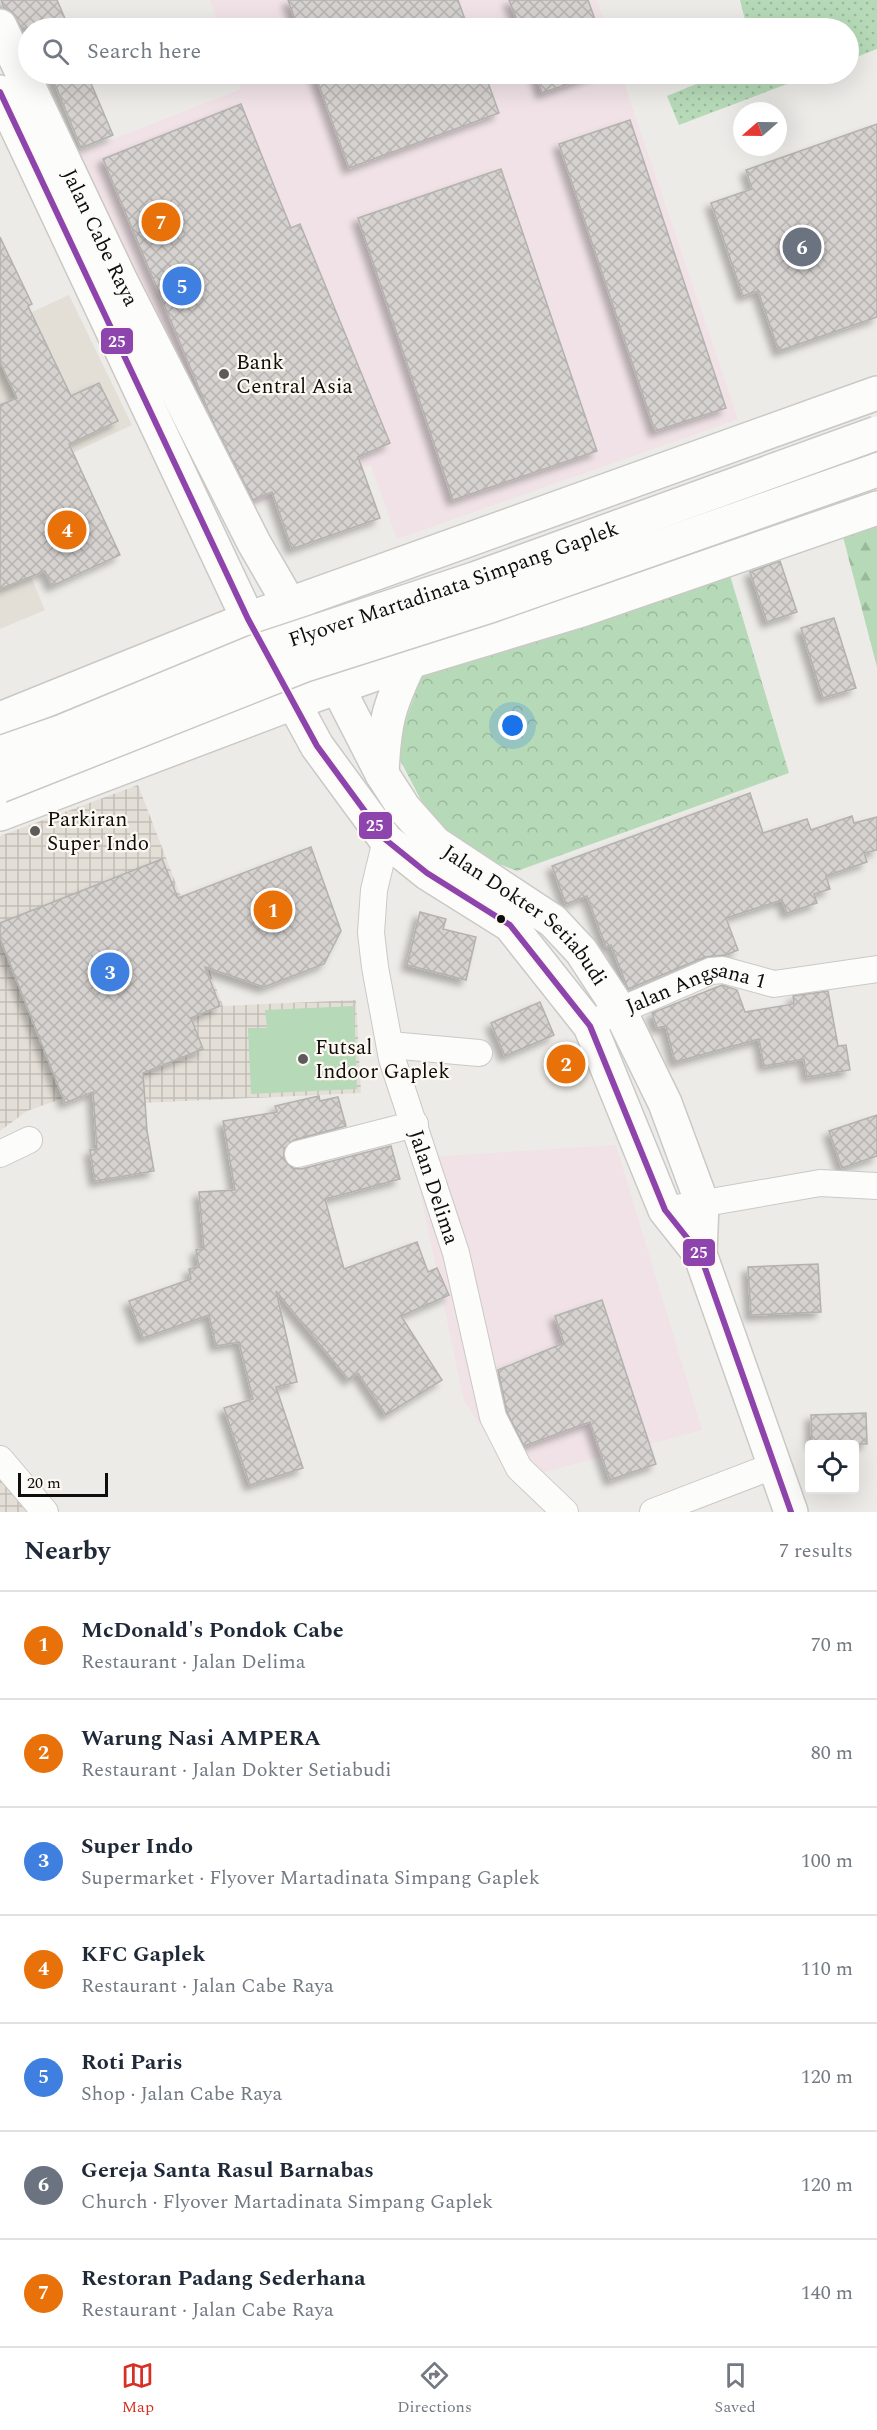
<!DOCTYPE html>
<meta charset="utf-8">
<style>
:root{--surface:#fff;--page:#f2f2f3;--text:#1f2937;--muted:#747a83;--line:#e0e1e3;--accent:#d93025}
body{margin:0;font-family:Spectral,serif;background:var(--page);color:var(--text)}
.controls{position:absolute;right:18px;bottom:18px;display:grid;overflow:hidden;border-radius:6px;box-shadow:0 6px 24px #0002}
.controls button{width:54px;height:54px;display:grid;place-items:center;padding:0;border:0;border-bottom:2px solid var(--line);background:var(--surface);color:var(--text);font:30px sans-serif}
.compass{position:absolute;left:733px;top:102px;width:54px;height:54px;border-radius:50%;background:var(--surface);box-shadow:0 6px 24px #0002;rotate:250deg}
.scale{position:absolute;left:18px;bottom:15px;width:90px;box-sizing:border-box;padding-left:6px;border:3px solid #0f0e0c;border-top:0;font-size:16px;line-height:21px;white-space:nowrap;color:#0f0e0c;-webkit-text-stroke:4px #fdf9f2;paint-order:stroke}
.you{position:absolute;left:513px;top:726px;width:21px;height:21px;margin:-15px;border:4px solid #fff;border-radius:50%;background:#1a73e8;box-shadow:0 0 0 9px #1a73e833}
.badge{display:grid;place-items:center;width:39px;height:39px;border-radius:50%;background:var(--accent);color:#fff;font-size:20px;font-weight:700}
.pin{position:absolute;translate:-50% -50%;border:3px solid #fff;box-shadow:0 2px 6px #0006}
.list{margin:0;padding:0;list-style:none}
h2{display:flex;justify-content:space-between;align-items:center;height:78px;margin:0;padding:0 24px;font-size:26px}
h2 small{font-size:20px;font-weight:400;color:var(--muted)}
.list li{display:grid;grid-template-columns:39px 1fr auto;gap:18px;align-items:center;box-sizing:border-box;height:108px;padding:0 24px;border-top:2px solid var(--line)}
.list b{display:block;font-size:22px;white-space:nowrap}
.list p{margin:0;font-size:20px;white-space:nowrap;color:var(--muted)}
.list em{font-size:20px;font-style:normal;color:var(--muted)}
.icon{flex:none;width:33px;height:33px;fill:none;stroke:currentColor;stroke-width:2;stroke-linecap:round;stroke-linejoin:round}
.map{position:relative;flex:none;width:877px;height:1512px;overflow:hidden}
.search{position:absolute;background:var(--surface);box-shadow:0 6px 24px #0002;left:18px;right:18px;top:18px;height:66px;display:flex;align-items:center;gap:15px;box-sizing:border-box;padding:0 21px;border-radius:33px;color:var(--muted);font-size:22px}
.sheet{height:834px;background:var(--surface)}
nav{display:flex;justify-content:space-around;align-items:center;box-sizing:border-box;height:84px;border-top:2px solid var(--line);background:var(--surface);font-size:16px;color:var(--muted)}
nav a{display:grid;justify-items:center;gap:3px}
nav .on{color:var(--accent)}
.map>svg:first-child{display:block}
</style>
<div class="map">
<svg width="877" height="1512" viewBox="0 0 877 1512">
<defs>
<pattern id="industrial-grid" width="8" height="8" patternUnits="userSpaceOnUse" patternTransform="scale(1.5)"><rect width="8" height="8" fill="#e3ded6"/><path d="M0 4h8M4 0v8" fill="none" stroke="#c2bdb6"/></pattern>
<pattern id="forest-firs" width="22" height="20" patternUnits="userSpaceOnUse" patternTransform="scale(1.5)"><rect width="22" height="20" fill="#b6dab8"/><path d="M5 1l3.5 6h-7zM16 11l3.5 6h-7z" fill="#9bba9d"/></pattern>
<pattern id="park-crowns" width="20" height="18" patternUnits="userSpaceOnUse" patternTransform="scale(1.5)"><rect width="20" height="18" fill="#b6dab8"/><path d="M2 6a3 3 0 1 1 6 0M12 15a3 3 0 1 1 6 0" fill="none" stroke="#9bba9d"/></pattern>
<pattern id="garden-dots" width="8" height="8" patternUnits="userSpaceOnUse" patternTransform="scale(1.5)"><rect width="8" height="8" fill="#b6dab8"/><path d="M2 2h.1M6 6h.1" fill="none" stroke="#9bba9d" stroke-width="1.8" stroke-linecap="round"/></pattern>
<pattern id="building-cross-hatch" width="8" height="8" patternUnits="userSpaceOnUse" patternTransform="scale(1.5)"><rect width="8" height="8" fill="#d5d2d0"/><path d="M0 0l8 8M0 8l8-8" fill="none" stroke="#b6b3b1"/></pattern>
<filter id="shadow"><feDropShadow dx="-5.5" dy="5.5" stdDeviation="3" flood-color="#0004"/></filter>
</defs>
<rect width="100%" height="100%" fill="#edebe7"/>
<g fill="#f0e2e6">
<path d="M210 0H597L606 28H220Z"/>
<path d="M236 74H621L738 419 397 539 371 465 237 510 65 158 241 89Z"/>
<path d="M616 1145 702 1430 518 1479 464 1401 413 1158Z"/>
</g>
<g fill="url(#industrial-grid)">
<path d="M138 785 223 1006 356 1000 361 1093 120 1104 137 1072 27 1111 0 1131V836Z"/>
<path d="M0 1473 34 1512H0Z"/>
</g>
<g fill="#e3ded6">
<path d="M69 295 132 425 0 487V327Z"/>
<path d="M0 503 45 610 0 629Z"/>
</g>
<path fill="url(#forest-firs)" d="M877 520V667L842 533Z"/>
<path fill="url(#park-crowns)" d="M729 572 789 773 517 871 475 855 434 825 399 758 401 733 422 675Z"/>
<g fill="url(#garden-dots)">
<path d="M740 0H877V49L849 60 848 28H747Z"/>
<path d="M721 74H813L679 125 667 96Z"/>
</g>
<path fill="#b6dab8" d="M354 1006 357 1089 251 1094 248 1028H267L265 1010Z"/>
<g fill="url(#building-cross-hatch)" stroke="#b4b2af" stroke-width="1.5" filter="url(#shadow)">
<path d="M1 0H57L69 28H22L11 11 4 8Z"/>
<path d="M288 0H458L468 28H298Z"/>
<path d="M509 0H588L598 28H520Z"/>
<path d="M51 74H87L113 135 81 148Z"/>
<path d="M315 74H485L499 113 349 168Z"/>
<path d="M536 74H597L542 93Z"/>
<path d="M241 104 291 228 300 224 390 443 358 457 380 518 292 549 272 492 253 500 214 424 103 159Z"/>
<path d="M630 120 726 408 655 431 559 144Z"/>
<path d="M877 124V317L779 351 758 291 743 296 711 203 752 189 746 170Z"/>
<path d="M501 169 597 451 453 500 358 218Z"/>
<path d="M0 237 32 304 28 306 71 396 99 383 118 421 69 444 120 555 52 586 45 571 0 589V405L17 398 0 362Z"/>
<path d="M780 561 797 612 767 622 750 572Z"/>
<path d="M834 618 856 688 823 698 801 628Z"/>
<path d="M750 793 763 833 807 819 811 830 852 816 854 823 877 817V850L864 853 867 862 826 876 830 889 814 894 817 903 787 913 782 900 726 918 738 950 726 955 705 957 628 989 611 945 606 947 587 896 566 904 552 866Z"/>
<path d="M311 847 341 931 324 964 264 987 205 967 220 1006 191 1018 203 1049 143 1073 147 1131 154 1171 95 1181 90 1150 97 1149 93 1092 65 1103 0 938V923L162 859 178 898Z"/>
<path d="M420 912 446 919 443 929 476 937 466 980 407 965Z"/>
<path d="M722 985 737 990 745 1012 794 1004 793 996 828 991 838 1046 846 1045 850 1070 807 1077 804 1059 764 1066 759 1039 675 1062 666 1026 657 1028 652 1013Z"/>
<path d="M540 1002 554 1035 505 1056 491 1023Z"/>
<path d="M319 1096 320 1101 338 1097 346 1126 294 1140 284 1149V1158L293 1168 301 1169 391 1146 400 1179 325 1199 344 1269 417 1242 428 1272 437 1268 449 1295 401 1316 442 1380 386 1415 358 1373 349 1380 276 1291 297 1382 276 1387 303 1468 250 1485 224 1408 253 1399 239 1342 216 1346 209 1315 143 1338 129 1301 191 1279 189 1269 199 1267 196 1250 204 1249 199 1192 235 1190 223 1121 277 1112 275 1106Z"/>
<path d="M877 1115V1156L842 1168 829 1131Z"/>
<path d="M818 1264 821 1312 751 1315 748 1267Z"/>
<path d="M602 1300 656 1464 610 1480 590 1422 524 1446 507 1412 498 1370 564 1343 555 1316Z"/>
<path d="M866 1413 867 1444H812L811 1415Z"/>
</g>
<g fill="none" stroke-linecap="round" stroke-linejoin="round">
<g stroke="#cbc9c6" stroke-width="28">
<g id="minor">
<path id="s1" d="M386 840 374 890 371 933 375 967 392 1059 456 1253 493 1417 519 1468 565 1512"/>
<path id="s2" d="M603 1018 711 971 723 970 774 984 877 969"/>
<path d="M390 1045 479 1053"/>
<path d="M0 1154 29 1140"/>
<path d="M298 1154 415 1124"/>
<path d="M665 1210 820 1183 877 1186"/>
<path d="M0 1459 45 1512"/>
<path d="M653 1512 773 1466"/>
</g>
</g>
<g stroke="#cbc9c6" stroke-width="36">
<g id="secondary">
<path id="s3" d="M0 26 121 281 254 543 338 688 382 774 404 808 435 843 553 921 581 951 619 1009 665 1103 702 1203 700 1254"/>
<path d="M0 92 248 619 317 746 386 840 427 873 510 925 590 1026 665 1210 700 1254 791 1512"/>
<path d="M382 774C384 725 388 707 410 662"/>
</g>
</g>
<g stroke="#cbc9c6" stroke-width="36">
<g id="trunk">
<path d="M0 719 248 619 877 393"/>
<path d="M0 814 293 703 410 662 582 610 877 508"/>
</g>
</g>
<use href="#minor" stroke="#fcfcfb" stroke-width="26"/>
<use href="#secondary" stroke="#fcfcfb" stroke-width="33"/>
<use href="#trunk" stroke="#fcfcfb" stroke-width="33"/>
<g stroke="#cbc9c6" stroke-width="36" stroke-linecap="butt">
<g id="trunk-bridge">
<path id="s4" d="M0 753 63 731 254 652 474 579 877 433"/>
<path d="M0 786 305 665 493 605 877 470"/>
</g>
</g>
<use href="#trunk-bridge" stroke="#fcfcfb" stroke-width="33"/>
<g stroke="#fdf9f2" stroke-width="10">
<path id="bus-1" d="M0 92 248 619 317 746 386 840 427 873 510 925 590 1026 665 1210 700 1254 791 1512"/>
</g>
<use href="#bus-1" stroke="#8e44ad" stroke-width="6"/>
</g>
<g fill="#5d5b59" stroke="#fdf9f2" stroke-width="2">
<circle cx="224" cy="374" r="6"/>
<circle cx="35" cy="831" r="6"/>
<circle cx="303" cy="1059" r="6"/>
</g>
<circle fill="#0f0e0c" stroke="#fdf9f2" stroke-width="2" cx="501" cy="919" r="5"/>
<g text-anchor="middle" stroke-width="4.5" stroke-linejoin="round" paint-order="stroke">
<g font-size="21" fill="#0f0e0c" stroke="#fdf9f2">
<text dy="7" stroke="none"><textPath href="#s3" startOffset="234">Jalan Cabe Raya</textPath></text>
<text dy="7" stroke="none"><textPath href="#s4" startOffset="484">Flyover Martadinata Simpang Gaplek</textPath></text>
<text dy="7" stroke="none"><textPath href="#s3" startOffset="1044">Jalan Dokter Setiabudi</textPath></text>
<text dy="7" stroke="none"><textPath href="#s2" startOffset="100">Jalan Angsana 1</textPath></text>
<text dy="7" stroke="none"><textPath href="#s1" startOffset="357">Jalan Delima</textPath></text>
</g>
<g font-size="21" fill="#0f0e0c" stroke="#fdf9f2" text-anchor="start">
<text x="236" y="369">Bank<tspan x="236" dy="24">Central Asia</tspan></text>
<text x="47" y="826">Parkiran<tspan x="47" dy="24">Super Indo</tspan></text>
<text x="315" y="1054">Futsal<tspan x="315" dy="24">Indoor Gaplek</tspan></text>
</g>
</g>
<g stroke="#fdf9f2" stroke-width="2">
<rect x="100" y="327" width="34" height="28" rx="6" fill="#8e44ad"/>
<rect x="358" y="811" width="35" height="29" rx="6" fill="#8e44ad"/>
<rect x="682" y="1238" width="34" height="29" rx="6" fill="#8e44ad"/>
</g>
<g font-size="16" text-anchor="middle" font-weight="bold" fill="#fff">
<text x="117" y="347">25</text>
<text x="375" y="831">25</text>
<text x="699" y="1258">25</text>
</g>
</svg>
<div class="controls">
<button><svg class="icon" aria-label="locate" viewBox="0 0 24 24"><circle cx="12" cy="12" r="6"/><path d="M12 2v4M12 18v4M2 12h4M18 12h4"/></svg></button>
</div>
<svg class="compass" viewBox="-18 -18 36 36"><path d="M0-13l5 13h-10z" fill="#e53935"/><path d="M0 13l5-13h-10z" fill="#747a83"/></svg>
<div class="scale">20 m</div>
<div class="you"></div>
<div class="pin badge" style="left:273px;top:910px;background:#e8710a">1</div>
<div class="pin badge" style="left:566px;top:1064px;background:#e8710a">2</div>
<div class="pin badge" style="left:110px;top:972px;background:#3f7fe0">3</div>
<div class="pin badge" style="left:67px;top:530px;background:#e8710a">4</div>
<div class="pin badge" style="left:182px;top:286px;background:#3f7fe0">5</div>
<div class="pin badge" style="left:802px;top:247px;background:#6b7280">6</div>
<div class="pin badge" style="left:161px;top:222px;background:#e8710a">7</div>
<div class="search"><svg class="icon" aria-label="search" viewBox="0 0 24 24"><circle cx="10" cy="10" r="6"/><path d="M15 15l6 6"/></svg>Search here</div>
</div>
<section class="sheet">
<h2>Nearby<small>7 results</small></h2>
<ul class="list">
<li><span class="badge" style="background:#e8710a">1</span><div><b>McDonald's Pondok Cabe</b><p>Restaurant · Jalan Delima</p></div><em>70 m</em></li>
<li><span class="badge" style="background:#e8710a">2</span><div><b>Warung Nasi AMPERA</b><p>Restaurant · Jalan Dokter Setiabudi</p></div><em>80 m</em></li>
<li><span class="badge" style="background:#3f7fe0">3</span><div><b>Super Indo</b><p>Supermarket · Flyover Martadinata Simpang Gaplek</p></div><em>100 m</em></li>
<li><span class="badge" style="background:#e8710a">4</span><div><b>KFC Gaplek</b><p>Restaurant · Jalan Cabe Raya</p></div><em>110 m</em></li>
<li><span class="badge" style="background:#3f7fe0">5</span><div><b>Roti Paris</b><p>Shop · Jalan Cabe Raya</p></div><em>120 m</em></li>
<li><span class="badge" style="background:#6b7280">6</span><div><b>Gereja Santa Rasul Barnabas</b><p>Church · Flyover Martadinata Simpang Gaplek</p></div><em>120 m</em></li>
<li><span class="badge" style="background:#e8710a">7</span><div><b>Restoran Padang Sederhana</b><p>Restaurant · Jalan Cabe Raya</p></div><em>140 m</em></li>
</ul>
</section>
<nav>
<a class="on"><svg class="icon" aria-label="map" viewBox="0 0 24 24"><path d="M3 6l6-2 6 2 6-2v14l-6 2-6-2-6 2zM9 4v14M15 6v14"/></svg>Map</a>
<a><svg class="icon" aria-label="directions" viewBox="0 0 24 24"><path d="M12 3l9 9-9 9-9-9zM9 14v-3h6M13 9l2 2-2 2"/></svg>Directions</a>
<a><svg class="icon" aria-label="saved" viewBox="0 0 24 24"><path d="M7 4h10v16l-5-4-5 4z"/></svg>Saved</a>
</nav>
